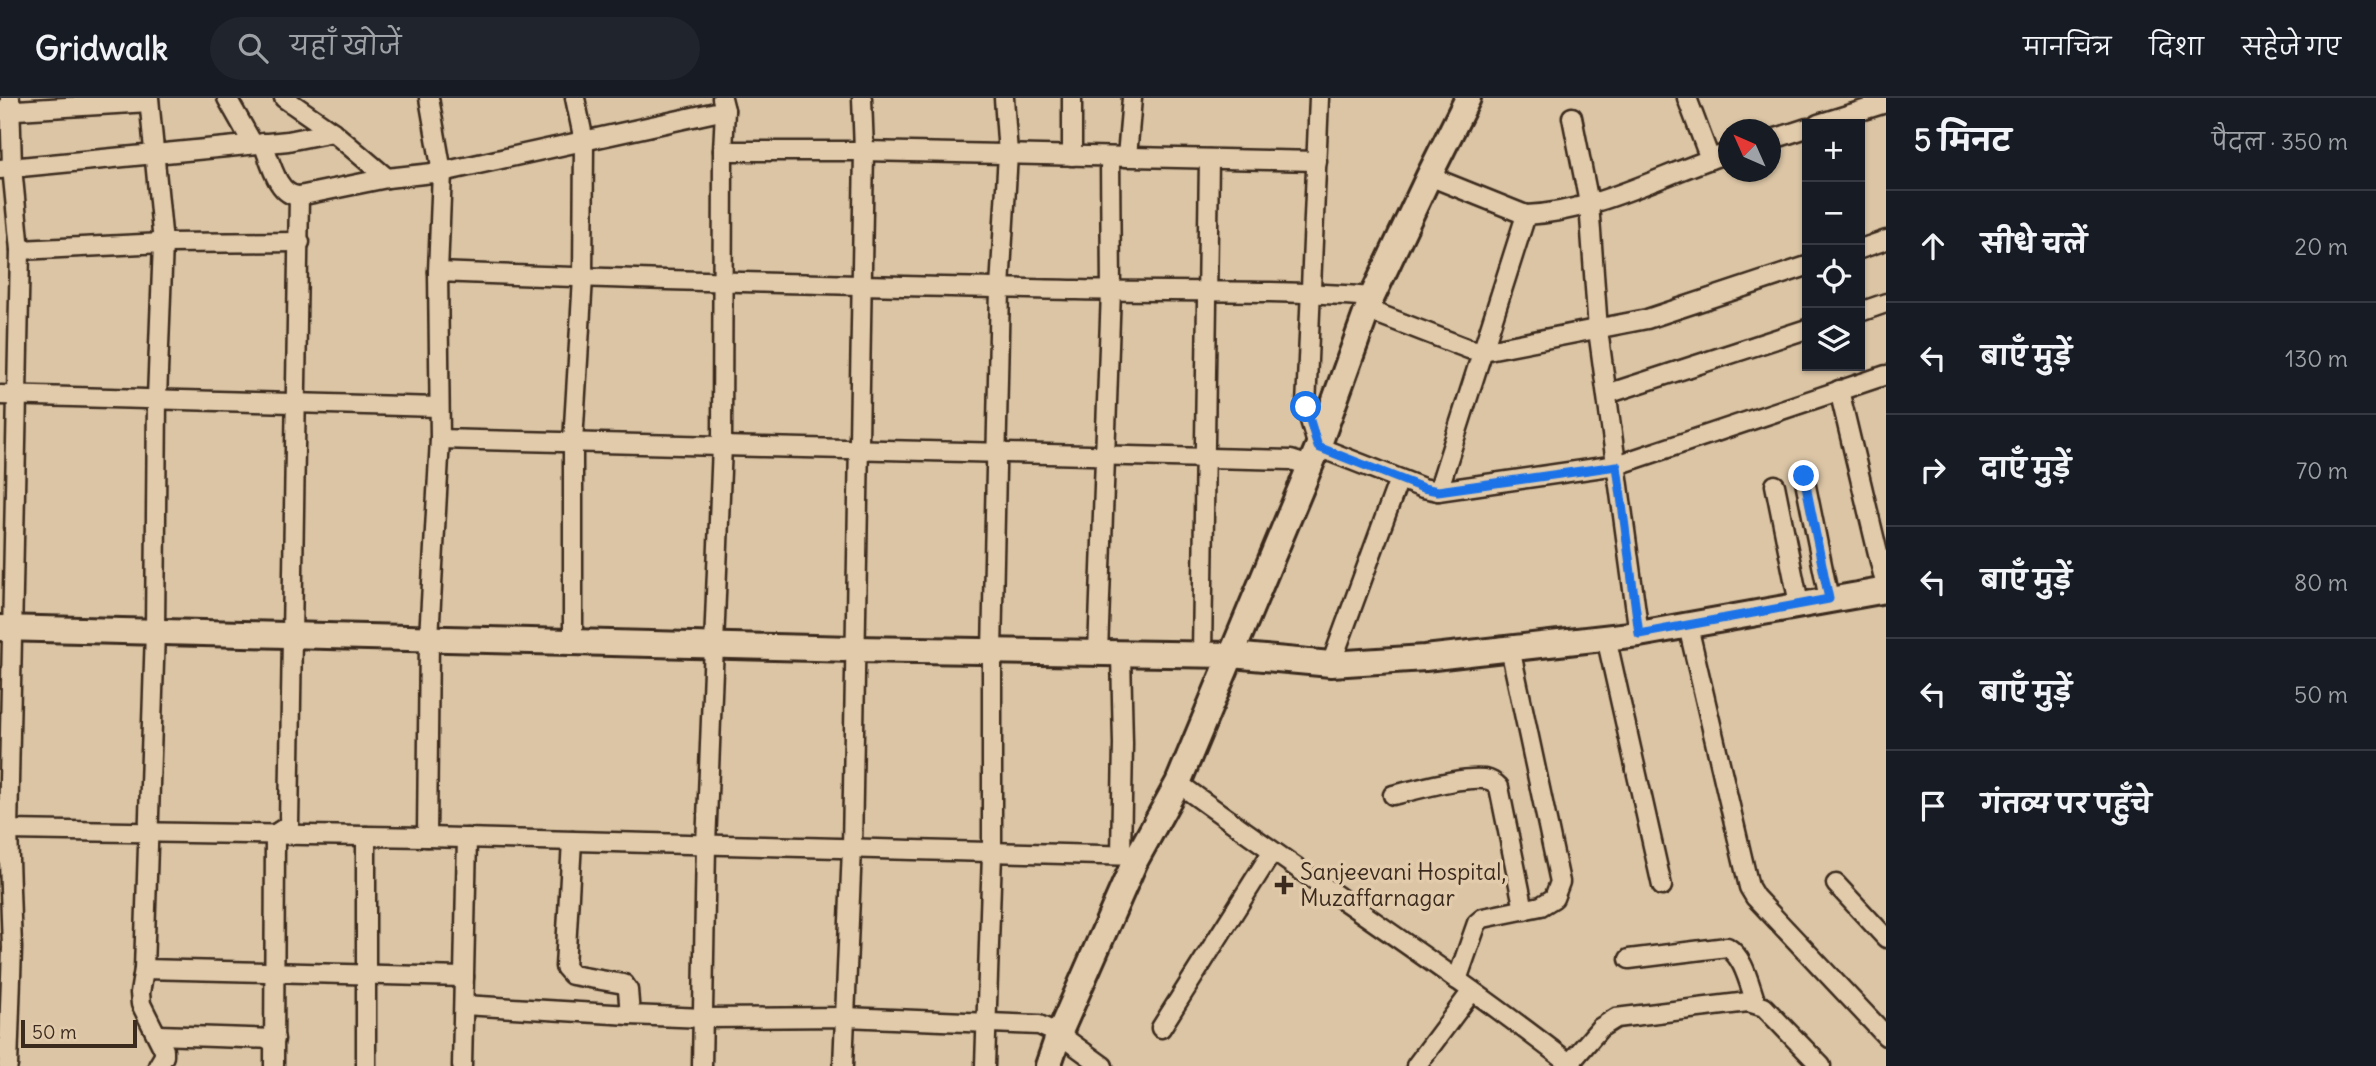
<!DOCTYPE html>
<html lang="hi">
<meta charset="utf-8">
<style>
:root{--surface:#171b24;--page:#20242c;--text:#f1f3f6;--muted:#9ea1a6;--line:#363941}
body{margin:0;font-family:Delius,"Playpen Sans Deva",sans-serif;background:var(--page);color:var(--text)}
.controls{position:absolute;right:21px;top:21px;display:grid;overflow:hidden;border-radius:0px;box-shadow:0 2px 5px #0004}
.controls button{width:63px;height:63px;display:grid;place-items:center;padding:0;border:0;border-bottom:2px solid var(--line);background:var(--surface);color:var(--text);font:35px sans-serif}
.compass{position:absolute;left:1718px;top:21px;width:63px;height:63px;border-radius:50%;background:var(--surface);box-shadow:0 2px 5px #0004;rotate:315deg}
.scale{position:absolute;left:21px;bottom:18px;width:116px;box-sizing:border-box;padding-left:7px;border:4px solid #3b2a1e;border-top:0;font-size:19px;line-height:24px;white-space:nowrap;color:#3b2a1e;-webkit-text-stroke:5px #e2cbab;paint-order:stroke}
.stop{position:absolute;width:21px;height:21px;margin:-16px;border:5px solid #1a73e8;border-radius:50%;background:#fff}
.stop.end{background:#1a73e8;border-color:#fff;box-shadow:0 2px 7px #0008}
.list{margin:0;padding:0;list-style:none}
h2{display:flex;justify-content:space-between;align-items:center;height:91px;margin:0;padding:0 28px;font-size:30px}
h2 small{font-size:23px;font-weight:400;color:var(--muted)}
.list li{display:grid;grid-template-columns:46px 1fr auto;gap:21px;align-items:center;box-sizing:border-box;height:112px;padding:0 28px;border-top:2px solid var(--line)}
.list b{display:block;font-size:26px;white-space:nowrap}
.list em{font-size:23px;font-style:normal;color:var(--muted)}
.icon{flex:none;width:38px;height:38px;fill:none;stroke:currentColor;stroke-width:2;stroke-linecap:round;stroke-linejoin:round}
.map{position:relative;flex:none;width:1886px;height:968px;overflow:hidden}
header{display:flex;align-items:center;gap:42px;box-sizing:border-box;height:98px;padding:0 35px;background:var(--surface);border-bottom:2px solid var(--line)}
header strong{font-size:33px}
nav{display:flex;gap:38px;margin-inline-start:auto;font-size:24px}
.search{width:490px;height:63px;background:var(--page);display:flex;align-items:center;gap:18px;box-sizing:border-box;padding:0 24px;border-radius:38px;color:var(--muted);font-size:26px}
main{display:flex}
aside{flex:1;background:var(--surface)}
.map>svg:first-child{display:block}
</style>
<header>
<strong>Gridwalk</strong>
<div class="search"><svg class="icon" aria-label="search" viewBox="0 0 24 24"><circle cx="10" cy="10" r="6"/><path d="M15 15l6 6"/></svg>यहाँ खोजें</div>
<nav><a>मानचित्र</a><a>दिशा</a><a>सहेजे गए</a></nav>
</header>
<main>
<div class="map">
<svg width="1886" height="968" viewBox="0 0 1886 968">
<rect width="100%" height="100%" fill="#dbc5a5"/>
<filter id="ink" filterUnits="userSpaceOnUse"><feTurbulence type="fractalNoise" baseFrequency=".0143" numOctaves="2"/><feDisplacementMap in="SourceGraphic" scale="14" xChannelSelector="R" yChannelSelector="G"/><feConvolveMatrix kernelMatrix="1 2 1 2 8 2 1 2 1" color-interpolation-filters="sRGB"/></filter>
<g filter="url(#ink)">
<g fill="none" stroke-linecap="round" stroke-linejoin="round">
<g stroke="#3b2a1e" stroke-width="23">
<g id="street">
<path d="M10 0 12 69 20 152 8 732 427 739 1138 758"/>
<path d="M149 0 163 145 157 300 155 533 144 871 464 879"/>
<path d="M227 0 253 46"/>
<path d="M429 0 442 74 438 174"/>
<path d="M722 0 725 12 723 53"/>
<path d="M1319 0 1306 309 1318 349 1423 390 1438 393 1617 367 1886 277"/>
<path d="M1687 0 1710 61"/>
<path d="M0 13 149 4"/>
<path d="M1572 19 1589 105 1598 232 1639 536"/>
<path d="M1818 26 1886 5"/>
<path d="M1770 42 1807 30"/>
<path d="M263 45C270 62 277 98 299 98"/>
<path d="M1072 58V0"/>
<path d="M1127 59 1132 0"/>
<path d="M0 71 288 43 333 34"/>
<path d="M1429 78 1526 117C1596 114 1663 76 1728 55"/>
<path d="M387 80 442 74 725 12"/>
<path d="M1860 151 1886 142"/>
<path d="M20 152 163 145 300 144"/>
<path d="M1368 212 1469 251 1483 253 1647 221 1807 168"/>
<path d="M1860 214 1886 205"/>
<path d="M1839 292 1886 489"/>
<path d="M1607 296 1807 231"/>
<path d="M0 297 439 309"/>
<path d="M1310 368 1291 362 440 341 438 174C651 183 864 187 1077 192 1175 194 1274 191 1372 199"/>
<path d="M1804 378 1829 501"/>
<path d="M1775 387 1799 506"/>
<path d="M1438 393 1526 117"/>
<path d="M1688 528 1749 789 1755 799 1886 938"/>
<path d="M1606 539 1662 788"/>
<path d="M573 543V344L583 180 584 43 575 0"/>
<path d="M1098 555 1111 193 1110 59"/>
<path d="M1121 556 1123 646 1121 757"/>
<path d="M1202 557 1209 61"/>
<path d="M1331 566 1399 381"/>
<path d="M1178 685C1308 781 1445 868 1573 968"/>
<path d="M1393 697C1420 691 1458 679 1484 681 1491 682 1494 684 1499 689L1524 812"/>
<path d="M8 732 12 850 8 968"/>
<path d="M366 738V968"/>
<path d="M427 739 429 540 440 341"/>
<path d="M572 743 565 869 572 877 624 886 628 892 630 917 704 920 845 919 1039 927 1059 936 1103 968"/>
<path d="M1836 786 1886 840"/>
<path d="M1629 861 1727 849C1744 859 1749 886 1756 905"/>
<path d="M144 871 140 895 141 906 164 952V958L158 968"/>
<path d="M1457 882 1477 825 1483 820 1541 808 1554 800 1560 784 1510 550"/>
<path d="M464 907 630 917"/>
<path d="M1161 930 1272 754"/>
<path d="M158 937 275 941"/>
<path d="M1570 965 1600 930 1616 920 1748 904 1764 909 1821 968"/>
<path d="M274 968 275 736 289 727 299 98 387 80 333 34 284 0"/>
<path d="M462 968 467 740"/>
<path d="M702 968 706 747 722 347 723 53H864L1317 63"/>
<path d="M843 968 852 750 864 53 862 0"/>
<path d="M985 968 992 755V553L1000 190 1008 56 1004 0"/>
<path d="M1416 968 1472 893"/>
</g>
</g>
<g stroke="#3b2a1e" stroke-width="30">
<g id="secondary">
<path d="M0 530 854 551 1231 557 1331 566 1425 560 1639 536 1886 492"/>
<path d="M1048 968 1059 936 1135 763 1178 685 1318 349 1372 199 1429 78 1468 0"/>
</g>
</g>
<use href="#street" stroke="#e2cbab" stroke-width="18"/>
<use href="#secondary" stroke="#e2cbab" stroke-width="24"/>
</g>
</g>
<g fill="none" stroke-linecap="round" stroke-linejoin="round" filter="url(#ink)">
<path stroke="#1a73e8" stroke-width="9" d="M1306 309 1318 349 1423 390 1438 393 1617 368 1639 536 1829 501 1804 378"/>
</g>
<path fill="#3b2a1e" stroke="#e2cbab" stroke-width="2.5" d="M1280.5 776.5h7v7h7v7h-7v7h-7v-7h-7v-7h7z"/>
<g text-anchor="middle" stroke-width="7" stroke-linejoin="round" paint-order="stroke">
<g font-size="23" fill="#3b2a1e" stroke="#e2cbab" text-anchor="start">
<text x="1300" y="782">Sanjeevani Hospital,<tspan x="1300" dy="26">Muzaffarnagar</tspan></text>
</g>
</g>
</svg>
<div class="controls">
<button>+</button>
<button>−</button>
<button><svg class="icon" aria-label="locate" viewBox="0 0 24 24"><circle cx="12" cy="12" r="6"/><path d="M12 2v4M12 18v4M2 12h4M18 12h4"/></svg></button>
<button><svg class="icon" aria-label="layers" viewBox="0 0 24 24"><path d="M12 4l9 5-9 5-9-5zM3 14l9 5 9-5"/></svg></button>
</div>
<svg class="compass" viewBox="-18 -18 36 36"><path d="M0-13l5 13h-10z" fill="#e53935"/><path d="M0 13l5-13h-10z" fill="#9ea1a6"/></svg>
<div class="scale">50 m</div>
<div class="stop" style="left:1306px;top:309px"></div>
<div class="stop end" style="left:1804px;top:378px"></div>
</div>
<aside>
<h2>5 मिनट<small>पैदल · 350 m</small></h2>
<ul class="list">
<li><svg class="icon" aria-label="ahead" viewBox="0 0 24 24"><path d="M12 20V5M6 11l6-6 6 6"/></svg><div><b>सीधे चलें</b></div><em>20 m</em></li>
<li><svg class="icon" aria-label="left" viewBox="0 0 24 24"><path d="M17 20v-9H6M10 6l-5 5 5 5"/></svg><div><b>बाएँ मुड़ें</b></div><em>130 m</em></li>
<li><svg class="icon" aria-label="right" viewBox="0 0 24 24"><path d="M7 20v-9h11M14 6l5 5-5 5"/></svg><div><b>दाएँ मुड़ें</b></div><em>70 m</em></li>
<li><svg class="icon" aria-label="left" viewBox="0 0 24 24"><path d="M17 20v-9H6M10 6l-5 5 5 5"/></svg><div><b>बाएँ मुड़ें</b></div><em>80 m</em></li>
<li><svg class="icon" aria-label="left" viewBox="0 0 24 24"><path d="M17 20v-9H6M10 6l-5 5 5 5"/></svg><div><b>बाएँ मुड़ें</b></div><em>50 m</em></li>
<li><svg class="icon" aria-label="arrive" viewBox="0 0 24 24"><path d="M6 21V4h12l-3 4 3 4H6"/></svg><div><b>गंतव्य पर पहुँचे</b></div></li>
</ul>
</aside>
</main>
